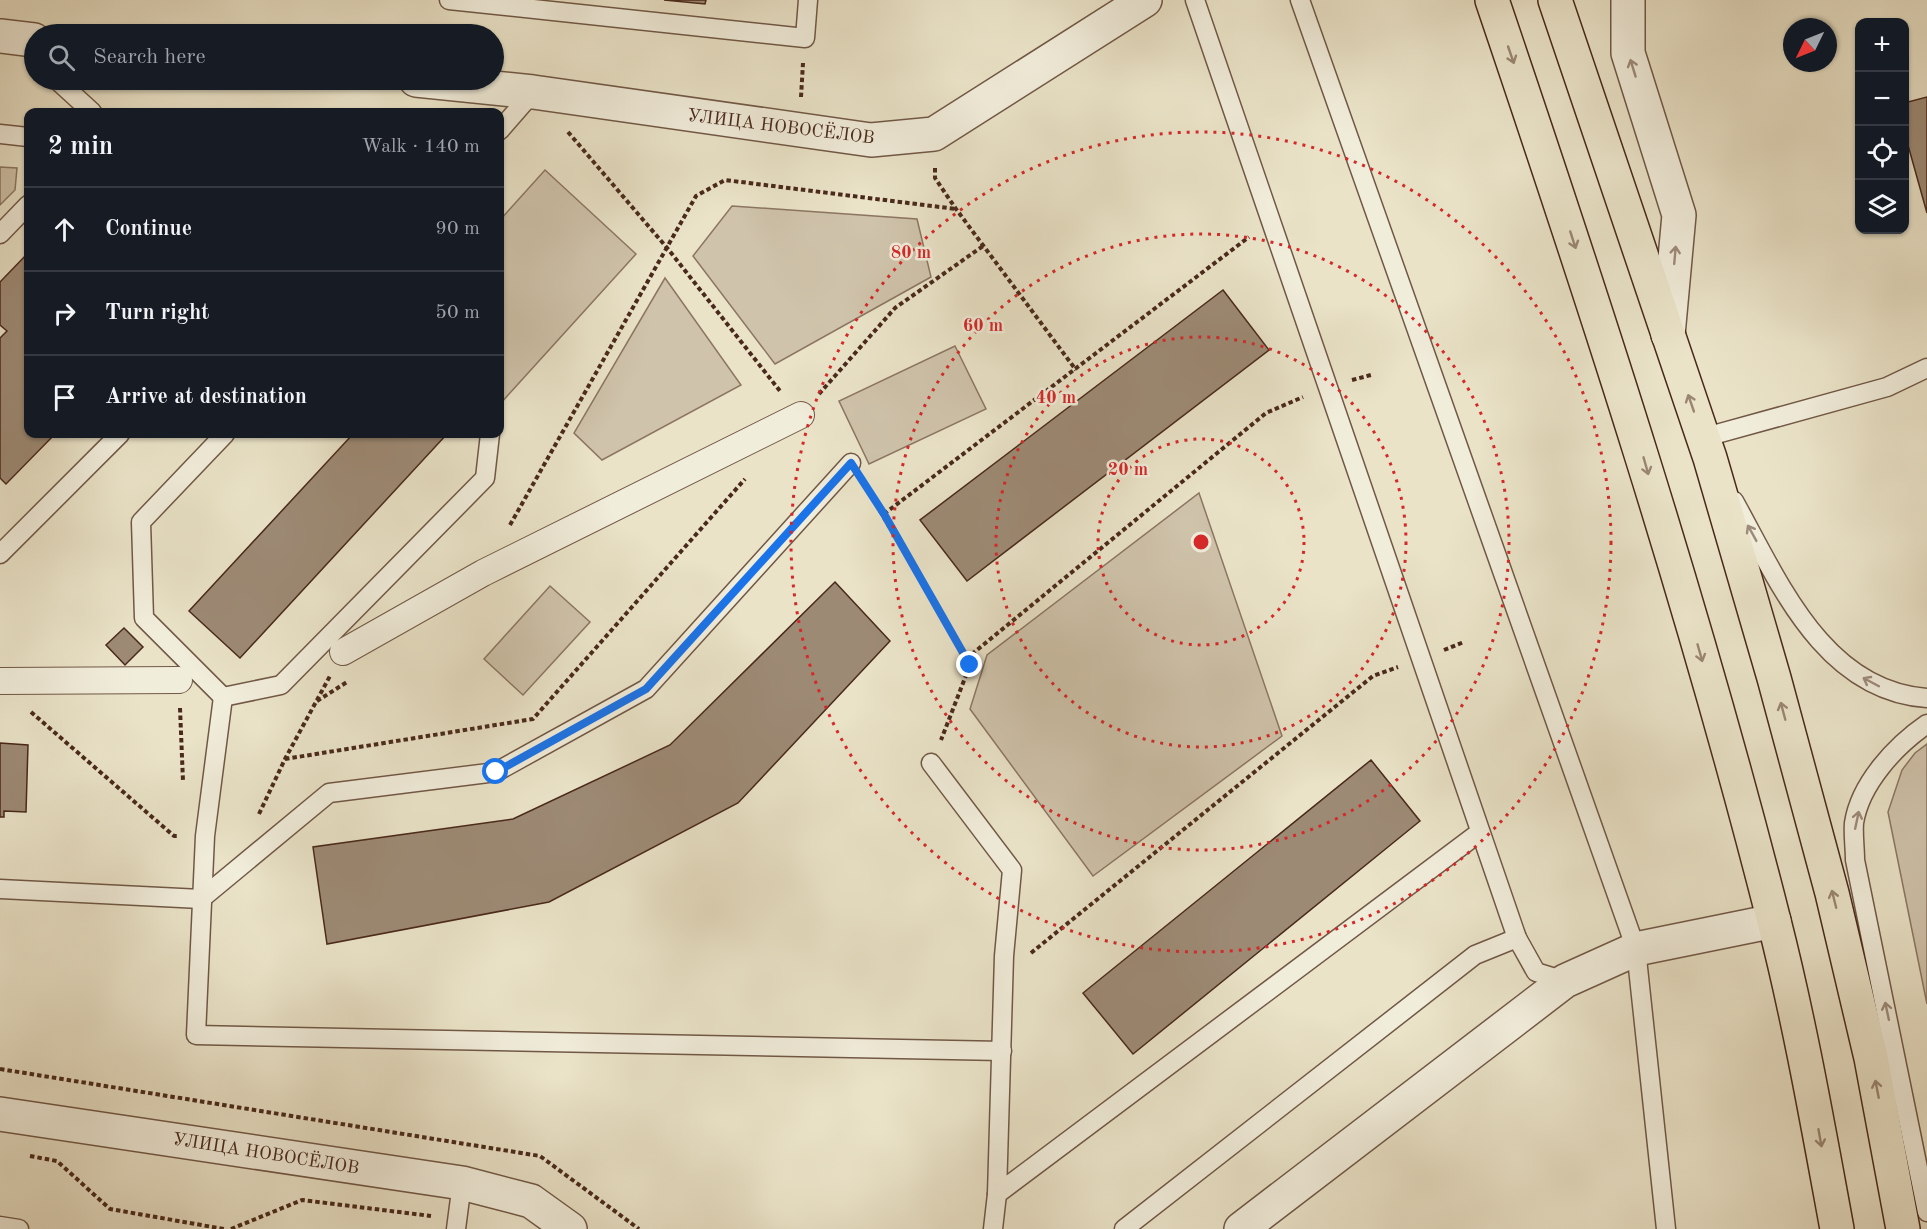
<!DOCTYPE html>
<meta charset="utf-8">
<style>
:root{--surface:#171b24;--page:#20242c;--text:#f1f3f6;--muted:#9ea1a6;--line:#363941}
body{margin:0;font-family:"Old Standard TT",serif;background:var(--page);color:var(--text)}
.controls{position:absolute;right:18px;top:18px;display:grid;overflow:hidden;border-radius:12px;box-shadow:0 2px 4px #0004}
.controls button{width:54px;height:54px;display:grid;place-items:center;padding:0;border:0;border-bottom:2px solid var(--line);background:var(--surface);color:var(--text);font:30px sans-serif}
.compass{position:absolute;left:1783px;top:18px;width:54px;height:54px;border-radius:50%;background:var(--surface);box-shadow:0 2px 4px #0004;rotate:227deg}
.stop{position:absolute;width:18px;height:18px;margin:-14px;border:4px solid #1a73e8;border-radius:50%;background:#fff}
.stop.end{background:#1a73e8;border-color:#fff;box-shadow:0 2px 6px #0008}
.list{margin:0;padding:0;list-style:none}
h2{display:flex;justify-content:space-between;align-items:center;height:78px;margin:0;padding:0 24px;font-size:26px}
h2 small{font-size:20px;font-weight:400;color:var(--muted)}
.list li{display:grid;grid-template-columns:39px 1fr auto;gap:18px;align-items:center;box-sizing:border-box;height:84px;padding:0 24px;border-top:2px solid var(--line)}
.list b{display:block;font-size:22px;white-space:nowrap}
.list em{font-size:20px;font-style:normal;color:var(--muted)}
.icon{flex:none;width:33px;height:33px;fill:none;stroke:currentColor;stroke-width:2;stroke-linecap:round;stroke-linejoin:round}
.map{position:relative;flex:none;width:1927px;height:1229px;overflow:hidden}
.search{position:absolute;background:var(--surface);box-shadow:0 2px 4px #0004;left:24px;top:24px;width:480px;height:66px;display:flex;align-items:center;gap:15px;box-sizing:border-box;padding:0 21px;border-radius:33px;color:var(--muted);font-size:22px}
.panel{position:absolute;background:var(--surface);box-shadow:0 2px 4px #0004;left:24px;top:108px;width:480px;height:330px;border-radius:12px}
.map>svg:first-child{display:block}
</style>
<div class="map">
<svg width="1927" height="1229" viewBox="0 0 1927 1229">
<rect width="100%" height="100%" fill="#eae3c8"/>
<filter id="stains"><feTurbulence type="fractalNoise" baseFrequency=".00333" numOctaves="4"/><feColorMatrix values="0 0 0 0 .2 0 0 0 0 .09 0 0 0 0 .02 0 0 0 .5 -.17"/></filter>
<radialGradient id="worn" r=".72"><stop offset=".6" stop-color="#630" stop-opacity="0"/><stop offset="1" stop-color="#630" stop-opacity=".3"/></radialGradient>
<g fill="#cfc3ab" stroke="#8c7663" stroke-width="1.5">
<path d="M0 167 17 168 15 190 0 205Z"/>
<path d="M545 170 636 254 500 404V220Z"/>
<path d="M732 206 917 219 931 277 775 364 693 256Z"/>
<path d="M665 278 741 385 602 460 574 433Z"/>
<path d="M955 346 986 409 869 464 839 401Z"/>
<path d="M1199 493 1282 736 1093 876 970 709 987 655Z"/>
<path d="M550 586 590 622 523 695 484 659Z"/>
<path d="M1927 744V1004L1888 812 1902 770 1915 753Z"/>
</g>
<g fill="#9d8a75" stroke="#49291b" stroke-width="1.5">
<path d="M664 0H706L705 4Z"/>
<path d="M1927 97V213L1904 131V103Z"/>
<path d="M28 253V434H55L6 484 0 478V338L7 331 0 325V282Z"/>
<path d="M1223 290 1269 350 967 581 920 520Z"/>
<path d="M353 434H447L240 658 189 611Z"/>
<path d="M835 582 890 641 738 803 549 902 327 944 313 847 513 819 670 745Z"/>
<path d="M124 628 143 647 125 665 106 645Z"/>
<path d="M0 743 28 745 26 812 4 811V817H0Z"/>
<path d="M1371 760 1420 821 1133 1054 1083 993Z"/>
</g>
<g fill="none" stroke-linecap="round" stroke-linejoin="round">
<g stroke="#715846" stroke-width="21">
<g id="service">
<path d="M449 0 805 38 808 0"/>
<path d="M1195 0 1517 938 1536 972 1565 981"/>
<path d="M1300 0 1636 949 1666 1229"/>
<path d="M57 80 92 112"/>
<path d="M500 130 533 92"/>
<path d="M0 134 28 137"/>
<path d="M0 234 28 205"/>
<path d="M1702 438 1887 387 1927 368"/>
<path d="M1734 501C1778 580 1823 691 1927 698"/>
<path d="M0 554 120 434"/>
<path d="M223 697 205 836 196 1035 1002 1051"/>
<path d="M223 697 281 685 485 478 490 434"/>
<path d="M223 697 144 618 141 522 225 434"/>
<path d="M1927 724C1895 746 1860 784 1854 823 1853 835 1855 848 1855 860L1927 1212"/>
<path d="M931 763 1012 870 1004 956 997 1194 1480 832"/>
<path d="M0 889 201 899 329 793 496 772 646 689 851 463"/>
<path d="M0 1226 19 1229"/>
<path d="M456 1229 462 1183"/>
<path d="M993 1229 997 1194"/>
<path d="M1124 1229 1475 955 1517 938"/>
</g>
</g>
<g stroke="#715846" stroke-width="28">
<g id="pedestrian">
<path d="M343 652 483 573 801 415"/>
<path d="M0 681 179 680"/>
</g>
</g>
<g stroke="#715846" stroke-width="36">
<g id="minor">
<path d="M1628 0V53L1679 215 1668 335"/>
<path d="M0 36 34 40"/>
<path d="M416 80 533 92 871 140 934 134 1145 0"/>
<path d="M0 1114 462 1183 531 1201 570 1229"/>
<path d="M1241 1229 1565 981 1636 949 1774 921"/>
</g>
</g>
<g stroke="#49291b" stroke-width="36">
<g id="trunk">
<path d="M1492 0C1595 304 1695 609 1774 921 1800 1023 1818 1126 1837 1229"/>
<path d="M1555 0 1710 458 1774 678 1832 893 1871 1058 1903 1229"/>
</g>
</g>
<g stroke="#49291b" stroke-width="4" stroke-dasharray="4.5 3" stroke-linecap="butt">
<path d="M801 97 803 63"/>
<path d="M568 132 668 249 780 391"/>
<path d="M935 168V178L956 209 1076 370"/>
<path d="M1352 380 1371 375"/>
<path d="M819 394 895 308 983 246"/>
<path d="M865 485 970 665 941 740"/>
<path d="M884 514 1249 237"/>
<path d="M510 525 696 196 725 180 956 209"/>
<path d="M1444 650 1464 642"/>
<path d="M966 659 1266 413 1303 397"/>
<path d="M317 701 347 682"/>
<path d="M180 708 183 781"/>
<path d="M31 712 174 836H178"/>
<path d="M285 759 533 719 745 479"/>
<path d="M259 814 285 759 330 676"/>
<path d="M1031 953 1373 676 1398 667"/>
<path d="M0 1069 540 1156 639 1229"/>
<path d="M30 1156 57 1161 110 1209 224 1229"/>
<path d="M231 1229 302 1200 431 1216"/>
</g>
<use href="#service" stroke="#f1eddb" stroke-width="18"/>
<use href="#pedestrian" stroke="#f1eddb" stroke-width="26"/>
<use href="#minor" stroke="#f1eddb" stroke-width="33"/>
<use href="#trunk" stroke="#eae3c8" stroke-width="33"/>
</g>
<defs><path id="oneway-shaft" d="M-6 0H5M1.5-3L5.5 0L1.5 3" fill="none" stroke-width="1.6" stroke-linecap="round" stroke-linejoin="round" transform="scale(1.5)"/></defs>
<g stroke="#9a8672">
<use href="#oneway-shaft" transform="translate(1511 55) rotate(71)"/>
<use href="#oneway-shaft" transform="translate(1573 240) rotate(72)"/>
<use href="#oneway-shaft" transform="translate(1691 403) rotate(-109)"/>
<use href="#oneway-shaft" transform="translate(1646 466) rotate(74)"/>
<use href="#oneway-shaft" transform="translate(1700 653) rotate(74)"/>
<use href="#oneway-shaft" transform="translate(1783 711) rotate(-105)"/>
<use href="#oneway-shaft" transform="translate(1834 899) rotate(-104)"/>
<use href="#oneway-shaft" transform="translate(1877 1089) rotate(-101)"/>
<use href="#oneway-shaft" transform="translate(1820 1138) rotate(80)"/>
</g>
<g stroke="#9d8b7b">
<use href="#oneway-shaft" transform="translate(1633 68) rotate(-107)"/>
<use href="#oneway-shaft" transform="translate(1675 255) rotate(-85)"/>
<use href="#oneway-shaft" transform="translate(1752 533) rotate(-119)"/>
<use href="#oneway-shaft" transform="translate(1871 682) rotate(-152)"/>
<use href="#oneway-shaft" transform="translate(1857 820) rotate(-78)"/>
<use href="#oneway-shaft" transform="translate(1887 1011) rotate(-102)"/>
</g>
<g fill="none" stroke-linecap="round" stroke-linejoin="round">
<path stroke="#1a73e8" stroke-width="8" d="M496 772 646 689 851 463 884 514 970 665"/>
</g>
<g fill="none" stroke="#d62828" stroke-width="3" stroke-dasharray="3 6">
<circle cx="1201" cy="542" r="103"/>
<circle cx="1201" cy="542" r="205"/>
<circle cx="1201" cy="542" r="308"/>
<circle cx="1201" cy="542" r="410"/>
</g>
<g text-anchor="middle" stroke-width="5" stroke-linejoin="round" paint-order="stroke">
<g font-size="18" fill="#49291b" stroke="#f1eddb">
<text transform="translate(781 126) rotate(7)" y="6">УЛИЦА НОВОСЁЛОВ</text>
<text transform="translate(266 1153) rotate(9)" y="6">УЛИЦА НОВОСЁЛОВ</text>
</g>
</g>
<circle cx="1201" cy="542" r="9" fill="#d62828" stroke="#f1eddb" stroke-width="3"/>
<g font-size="18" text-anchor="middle" font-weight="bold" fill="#d62828" stroke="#f1eddb" stroke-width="5" stroke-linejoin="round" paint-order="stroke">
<text x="911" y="258">80 m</text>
<text x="983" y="331">60 m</text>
<text x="1056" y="403">40 m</text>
<text x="1128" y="475">20 m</text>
</g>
<rect width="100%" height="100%" filter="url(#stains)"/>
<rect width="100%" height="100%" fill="url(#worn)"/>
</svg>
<div class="controls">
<button>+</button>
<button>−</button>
<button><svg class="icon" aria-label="locate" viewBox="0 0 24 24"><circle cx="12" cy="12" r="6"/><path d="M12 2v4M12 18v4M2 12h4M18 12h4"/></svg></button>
<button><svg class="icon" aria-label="layers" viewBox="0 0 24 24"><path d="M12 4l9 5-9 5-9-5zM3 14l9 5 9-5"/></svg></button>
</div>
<svg class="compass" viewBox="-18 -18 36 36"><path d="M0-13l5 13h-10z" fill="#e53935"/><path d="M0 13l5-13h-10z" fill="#9ea1a6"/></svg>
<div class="stop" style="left:496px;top:772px"></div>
<div class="stop end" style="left:970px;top:665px"></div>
<div class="search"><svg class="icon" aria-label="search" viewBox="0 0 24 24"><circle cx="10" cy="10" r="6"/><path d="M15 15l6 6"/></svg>Search here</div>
<section class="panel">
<h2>2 min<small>Walk · 140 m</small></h2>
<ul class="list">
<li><svg class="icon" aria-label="ahead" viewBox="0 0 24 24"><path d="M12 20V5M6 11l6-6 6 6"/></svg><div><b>Continue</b></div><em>90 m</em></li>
<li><svg class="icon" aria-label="right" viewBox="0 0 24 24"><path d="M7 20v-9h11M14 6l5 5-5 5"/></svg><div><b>Turn right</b></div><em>50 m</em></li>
<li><svg class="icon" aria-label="arrive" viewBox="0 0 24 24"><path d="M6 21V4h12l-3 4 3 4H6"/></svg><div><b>Arrive at destination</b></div></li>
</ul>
</section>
</div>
